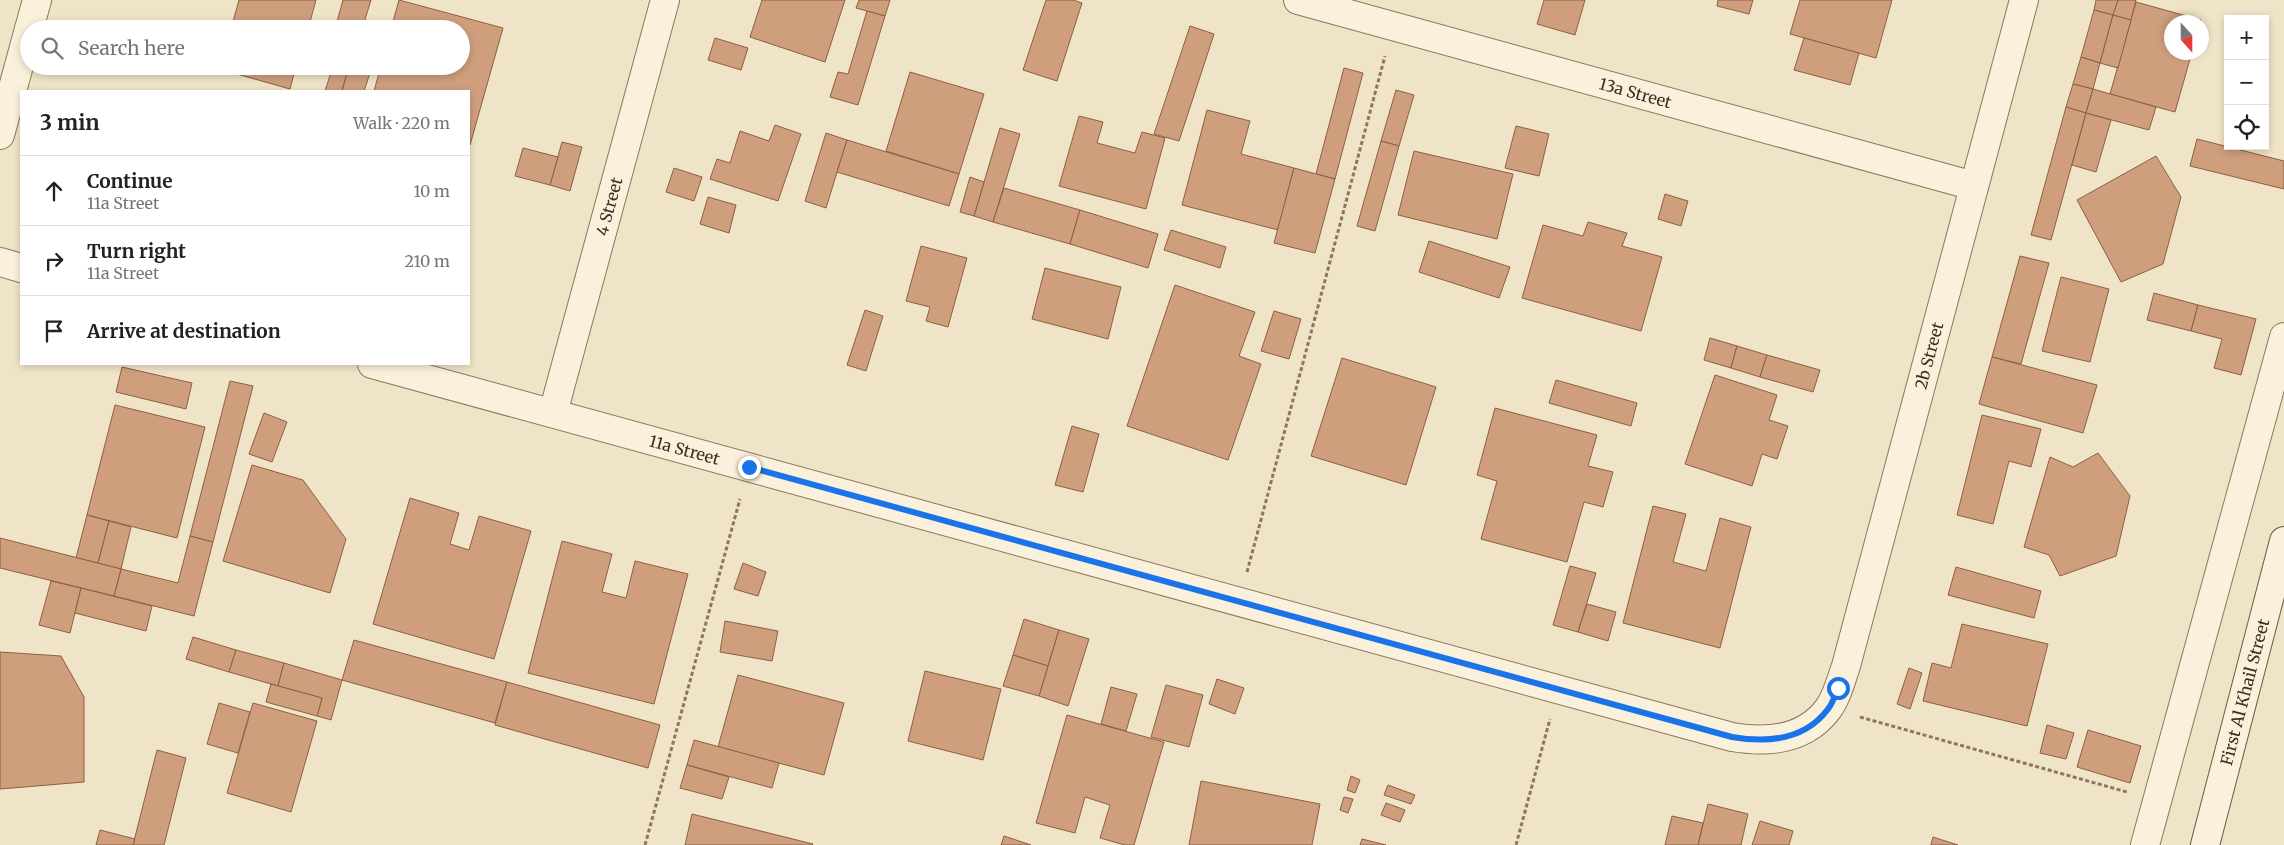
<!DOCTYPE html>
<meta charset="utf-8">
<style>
:root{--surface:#fff;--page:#f2f2f2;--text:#222;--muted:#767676;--line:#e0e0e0}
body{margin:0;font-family:Merriweather,serif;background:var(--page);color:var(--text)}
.controls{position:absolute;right:15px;top:15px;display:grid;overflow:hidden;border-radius:0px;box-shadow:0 2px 8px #0003}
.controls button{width:45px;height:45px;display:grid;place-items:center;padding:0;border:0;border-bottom:1px solid var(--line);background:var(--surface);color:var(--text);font:25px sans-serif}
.compass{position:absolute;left:2164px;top:15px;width:45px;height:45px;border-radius:50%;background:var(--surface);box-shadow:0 2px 8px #0003;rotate:159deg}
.stop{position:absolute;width:15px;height:15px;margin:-11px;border:4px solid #1a73e8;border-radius:50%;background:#fff}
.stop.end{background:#1a73e8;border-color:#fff;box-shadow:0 1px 5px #0008}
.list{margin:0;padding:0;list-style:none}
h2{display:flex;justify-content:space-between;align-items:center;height:65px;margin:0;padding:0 20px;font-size:21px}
h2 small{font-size:16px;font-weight:400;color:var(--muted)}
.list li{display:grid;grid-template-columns:32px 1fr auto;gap:15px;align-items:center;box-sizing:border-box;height:70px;padding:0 20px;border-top:1px solid var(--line)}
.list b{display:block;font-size:19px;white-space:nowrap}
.list p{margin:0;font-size:16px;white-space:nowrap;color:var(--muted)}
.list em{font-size:16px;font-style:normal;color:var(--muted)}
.icon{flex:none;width:28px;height:28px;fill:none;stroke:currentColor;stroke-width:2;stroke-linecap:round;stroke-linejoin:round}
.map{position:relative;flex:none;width:2284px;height:845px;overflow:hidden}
.search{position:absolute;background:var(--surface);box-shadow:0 2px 8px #0003;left:20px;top:20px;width:450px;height:55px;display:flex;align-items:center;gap:12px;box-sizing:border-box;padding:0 18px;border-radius:28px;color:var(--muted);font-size:19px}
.panel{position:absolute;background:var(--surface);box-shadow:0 2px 8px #0003;left:20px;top:90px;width:450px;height:275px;border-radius:0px}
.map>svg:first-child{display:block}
</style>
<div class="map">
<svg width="2284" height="845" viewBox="0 0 2284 845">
<rect width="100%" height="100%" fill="#f0e4c8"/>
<g fill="#cf9f7d" stroke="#8d5f41">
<path d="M239 0H316L308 29H231Z"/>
<path d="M343 0H371L362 29H335Z"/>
<path d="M399 0 503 28 470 145 469 91H374L381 66H461V29H391Z"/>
<path d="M762 0H845L825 62 750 37Z"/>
<path d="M859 0H890L885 16 856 8Z"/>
<path d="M1046 0H1073L1082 3 1057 81 1023 70Z"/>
<path d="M1544 0H1585L1575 35 1537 24Z"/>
<path d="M1718 0H1753L1749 14 1717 6Z"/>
<path d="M1800 0H1892L1876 58 1790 34Z"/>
<path d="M2096 0H2118L2113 15 2094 10Z"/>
<path d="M2118 0H2136L2131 20 2113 15Z"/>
<path d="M2136 2 2201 20 2200 22H2172V52H2192L2175 112 2110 94Z"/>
<path d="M2094 10 2113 15 2100 63 2081 57Z"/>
<path d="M867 11 885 16 858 105 830 97 838 72 848 74Z"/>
<path d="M2113 15 2131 20 2118 68 2100 63Z"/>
<path d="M1190 26 1214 34 1179 141 1154 134Z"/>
<path d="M715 38 748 48 741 70 708 60Z"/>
<path d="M1804 38 1859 53 1850 85 1794 70Z"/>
<path d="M2081 57 2100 63 2093 89 2073 84Z"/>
<path d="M220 66H296L290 89 219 69Z"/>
<path d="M333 66H349L342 91H325Z"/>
<path d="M349 66 371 70 364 91H342Z"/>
<path d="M1344 68 1363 73 1335 179 1316 174Z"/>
<path d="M910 72 984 94 959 174 886 151Z"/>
<path d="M2073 84 2093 89 2086 113 2066 107Z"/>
<path d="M2093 89 2156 107 2149 130 2086 113Z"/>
<path d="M1396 90 1414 95 1399 146 1381 141Z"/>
<path d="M2066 107 2086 113 2051 240 2031 235Z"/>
<path d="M1207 110 1250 121 1241 154 1294 168 1278 230 1182 205Z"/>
<path d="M2086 113 2111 120 2096 172 2072 165Z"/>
<path d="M1079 116 1103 122 1097 143 1135 153 1142 132 1165 138 1146 209 1059 186Z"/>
<path d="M775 125 801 134 778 201 710 179 717 159 730 163 740 131 769 141Z"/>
<path d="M1516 126 1549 134 1539 176 1505 168Z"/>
<path d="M1000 128 1020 134 993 222 974 216Z"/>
<path d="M826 133 847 140 826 208 805 201Z"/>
<path d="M2197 139 2284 161V189L2190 166Z"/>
<path d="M847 140 959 174 949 206 837 172Z"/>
<path d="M1381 141 1399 146 1375 231 1357 226Z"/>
<path d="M562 142 582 147 570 191 550 185Z"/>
<path d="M523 148 558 157 550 185 515 176Z"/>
<path d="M1414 151 1513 174 1497 239 1398 215Z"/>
<path d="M2156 156 2181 197 2163 264 2121 282 2077 200Z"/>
<path d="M674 168 702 177 694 201 666 192Z"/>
<path d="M1294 168 1335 179 1315 253 1274 243Z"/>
<path d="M970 177 984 182 974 216 960 212Z"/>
<path d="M1004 188 1080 210 1070 244 993 222Z"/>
<path d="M1665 194 1688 201 1681 226 1658 219Z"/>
<path d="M708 197 736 205 729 233 700 224Z"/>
<path d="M1080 210 1158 234 1148 268 1070 244Z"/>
<path d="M1588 222 1627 233 1622 246 1662 257 1641 331 1522 298 1543 225 1583 236Z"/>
<path d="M1171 230 1226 247 1220 268 1164 250Z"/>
<path d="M1429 241 1510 267 1499 298 1419 272Z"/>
<path d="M921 246 967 258 948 327 926 321 930 307 906 301Z"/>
<path d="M2020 256 2049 263 2021 364 1992 357Z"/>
<path d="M1045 268 1121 287 1108 339 1032 319Z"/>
<path d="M2061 277 2109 289 2090 362 2042 351Z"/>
<path d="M1175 285 1255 312 1239 356 1261 364 1228 460 1127 426Z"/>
<path d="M2154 293 2198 305 2191 331 2147 320Z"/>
<path d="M2198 305 2256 319 2241 375 2214 368 2222 339 2191 331Z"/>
<path d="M865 310 883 316 866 371 847 365Z"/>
<path d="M1274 311 1301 319 1289 359 1261 351Z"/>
<path d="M1710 338 1737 346 1731 368 1704 360Z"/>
<path d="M1737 346 1767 355 1760 377 1731 368Z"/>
<path d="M1767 355 1820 370 1813 392 1760 377Z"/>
<path d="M1992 357 2097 385 2083 433 1979 404Z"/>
<path d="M1342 358 1436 387 1406 485 1311 456Z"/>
<path d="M122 367 192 383 186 409 116 392Z"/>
<path d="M1715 375 1777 395 1769 420 1788 426 1777 459 1762 454 1752 486 1685 464Z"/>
<path d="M1556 380 1637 403 1631 426 1549 403Z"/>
<path d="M230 381 253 386 213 542 190 536Z"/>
<path d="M115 405 205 427 177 538 87 515Z"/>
<path d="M1495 408 1597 435 1588 466 1613 472 1603 507 1584 502 1567 562 1481 539 1497 481 1477 475Z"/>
<path d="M264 413 287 422 272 462 249 454Z"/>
<path d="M1982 415 2041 429 2031 467 2009 461 1993 524 1957 515Z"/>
<path d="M1072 426 1099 434 1083 492 1055 485Z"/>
<path d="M2098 453 2130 496 2116 556 2060 576 2049 555 2024 547 2050 457 2073 467Z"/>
<path d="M252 465 303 480 346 539 330 593 223 561Z"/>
<path d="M410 498 459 513 450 544 469 550 479 516 531 531 494 659 373 624Z"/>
<path d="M1653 506 1686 514 1673 562 1706 571 1720 518 1751 527 1720 648 1623 623Z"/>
<path d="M87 515 109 521 98 563 76 558Z"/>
<path d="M109 521 131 527 121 569 98 563Z"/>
<path d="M190 536 213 542 194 616 114 596 121 569 178 583Z"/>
<path d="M0 538 121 569 114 596 0 568Z"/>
<path d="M562 541 612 554 602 592 626 598 635 561 688 574 654 704 528 673Z"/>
<path d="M743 563 766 572 758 596 734 589Z"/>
<path d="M1570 566 1596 573 1578 632 1553 625Z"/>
<path d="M1956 567 2041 591 2034 618 1948 595Z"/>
<path d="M51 581 81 588 70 633 39 625Z"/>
<path d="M81 588 152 606 146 631 75 613Z"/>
<path d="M1587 604 1616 612 1608 641 1578 632Z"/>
<path d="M1024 619 1059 630 1048 666 1013 655Z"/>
<path d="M725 621 778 631 772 661 720 652Z"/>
<path d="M1962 624 2048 644 2027 726 1923 701 1932 663 1951 668Z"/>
<path d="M1059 630 1089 639 1068 706 1039 696Z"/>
<path d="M193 637 236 650 229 672 186 659Z"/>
<path d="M354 640 507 682 495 723 342 680Z"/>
<path d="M236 650 284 663 278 686 229 672Z"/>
<path d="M0 652 61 656 84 697V782L0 789Z"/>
<path d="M1013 655 1048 666 1039 696 1003 686Z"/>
<path d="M284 663 342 680 331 720 317 716 322 698 278 686Z"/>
<path d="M1909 668 1922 673 1910 709 1897 704Z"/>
<path d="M925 671 1001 689 983 760 908 741Z"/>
<path d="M738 675 844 703 824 775 718 747Z"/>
<path d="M1217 679 1244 688 1235 714 1209 704Z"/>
<path d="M507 682 660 725 648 768 495 725Z"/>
<path d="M271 684 322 698 317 716 266 702Z"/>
<path d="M1166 685 1203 695 1189 747 1151 737Z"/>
<path d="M1111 687 1137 694 1126 731 1101 724Z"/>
<path d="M219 703 250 712 238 753 207 744Z"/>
<path d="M253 703 317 721 291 812 227 793Z"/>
<path d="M1067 715 1164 742 1134 845H1125L1100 838 1110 805 1085 797 1075 833 1036 823Z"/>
<path d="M2047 725 2074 733 2066 759 2040 753Z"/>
<path d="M2088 730 2141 746 2130 783 2077 767Z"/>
<path d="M694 740 779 763 772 788 687 765Z"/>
<path d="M157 750 186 758 164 845H133Z"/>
<path d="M687 765 729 777 722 799 680 788Z"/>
<path d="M1351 776 1360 780 1355 793 1347 790Z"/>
<path d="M1201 781 1320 804 1312 845H1189Z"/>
<path d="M1388 785 1415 795 1411 804 1384 795Z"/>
<path d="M1344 797 1353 799 1348 813 1340 810Z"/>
<path d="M1386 803 1405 810 1400 822 1381 815Z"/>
<path d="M1708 804 1748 814 1741 845H1698Z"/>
<path d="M692 814 813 844 812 845H685Z"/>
<path d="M1672 816 1703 823 1698 845H1665Z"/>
<path d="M1760 821 1793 831 1789 845H1752Z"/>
<path d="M100 830 135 839 133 845H96Z"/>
<path d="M1004 836 1031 845H1001Z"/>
<path d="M1933 837 1958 845H1931Z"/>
<path d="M1362 839 1386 845H1360Z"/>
</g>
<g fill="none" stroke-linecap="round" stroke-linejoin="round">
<g stroke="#8d765c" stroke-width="30">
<g id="street">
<path id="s1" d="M1298 0 1974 186"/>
<path d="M29 29 37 0"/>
<path d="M0 135 29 29"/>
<path d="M0 262 21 268"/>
<path id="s2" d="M372 364 1732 737C1767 743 1805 740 1828 709 1837 697 1841 680 1846 666L2024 0"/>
<path id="s3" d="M553 413 665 0"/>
<path d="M2145 845 2284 337"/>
</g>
</g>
<g stroke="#6f573f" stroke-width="30">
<g id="secondary">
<path id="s4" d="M2205 845 2284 541"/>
</g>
</g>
<g stroke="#8d765c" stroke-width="3" stroke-dasharray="4 2.5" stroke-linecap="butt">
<path d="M1247 572 1385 56"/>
<path d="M1860 717 2127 792"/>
<path d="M645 845 740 499"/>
<path d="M1516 845 1550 719"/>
</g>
<use href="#street" stroke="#faf1dc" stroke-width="28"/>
<use href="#secondary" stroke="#faf1dc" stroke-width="28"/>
</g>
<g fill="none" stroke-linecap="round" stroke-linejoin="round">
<path stroke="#1a73e8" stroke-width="6" d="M749 467 1732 737C1767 743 1805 740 1828 709 1833 703 1835 695 1838 688"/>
</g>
<g text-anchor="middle" stroke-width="4" stroke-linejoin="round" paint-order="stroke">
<g font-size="16" fill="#3d2e20" stroke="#f7eed8">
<text dy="6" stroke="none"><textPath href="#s1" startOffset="350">13a Street</textPath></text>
<text dy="6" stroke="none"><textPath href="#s3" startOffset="214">4 Street</textPath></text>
<text dy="6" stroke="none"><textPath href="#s2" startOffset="1884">2b Street</textPath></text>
<text dy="6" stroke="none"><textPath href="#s2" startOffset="324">11a Street</textPath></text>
<text dy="6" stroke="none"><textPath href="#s4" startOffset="158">First Al Khail Street</textPath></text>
</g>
</g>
</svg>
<div class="controls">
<button>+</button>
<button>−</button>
<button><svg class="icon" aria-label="locate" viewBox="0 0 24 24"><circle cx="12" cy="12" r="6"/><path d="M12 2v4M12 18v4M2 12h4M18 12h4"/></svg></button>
</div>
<svg class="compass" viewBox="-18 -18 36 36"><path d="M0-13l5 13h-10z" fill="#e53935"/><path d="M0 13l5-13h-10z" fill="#767676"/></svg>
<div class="stop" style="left:1838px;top:688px"></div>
<div class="stop end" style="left:749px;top:467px"></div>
<div class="search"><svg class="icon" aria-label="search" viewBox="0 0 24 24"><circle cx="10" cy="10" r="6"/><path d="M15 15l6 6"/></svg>Search here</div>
<section class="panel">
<h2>3 min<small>Walk · 220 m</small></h2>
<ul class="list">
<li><svg class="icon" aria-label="ahead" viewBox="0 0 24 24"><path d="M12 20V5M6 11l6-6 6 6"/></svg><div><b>Continue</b><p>11a Street</p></div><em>10 m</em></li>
<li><svg class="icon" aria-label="right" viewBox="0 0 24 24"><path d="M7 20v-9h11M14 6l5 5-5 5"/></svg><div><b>Turn right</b><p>11a Street</p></div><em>210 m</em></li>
<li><svg class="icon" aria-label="arrive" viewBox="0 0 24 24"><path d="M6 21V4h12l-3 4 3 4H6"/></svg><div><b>Arrive at destination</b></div></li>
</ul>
</section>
</div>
